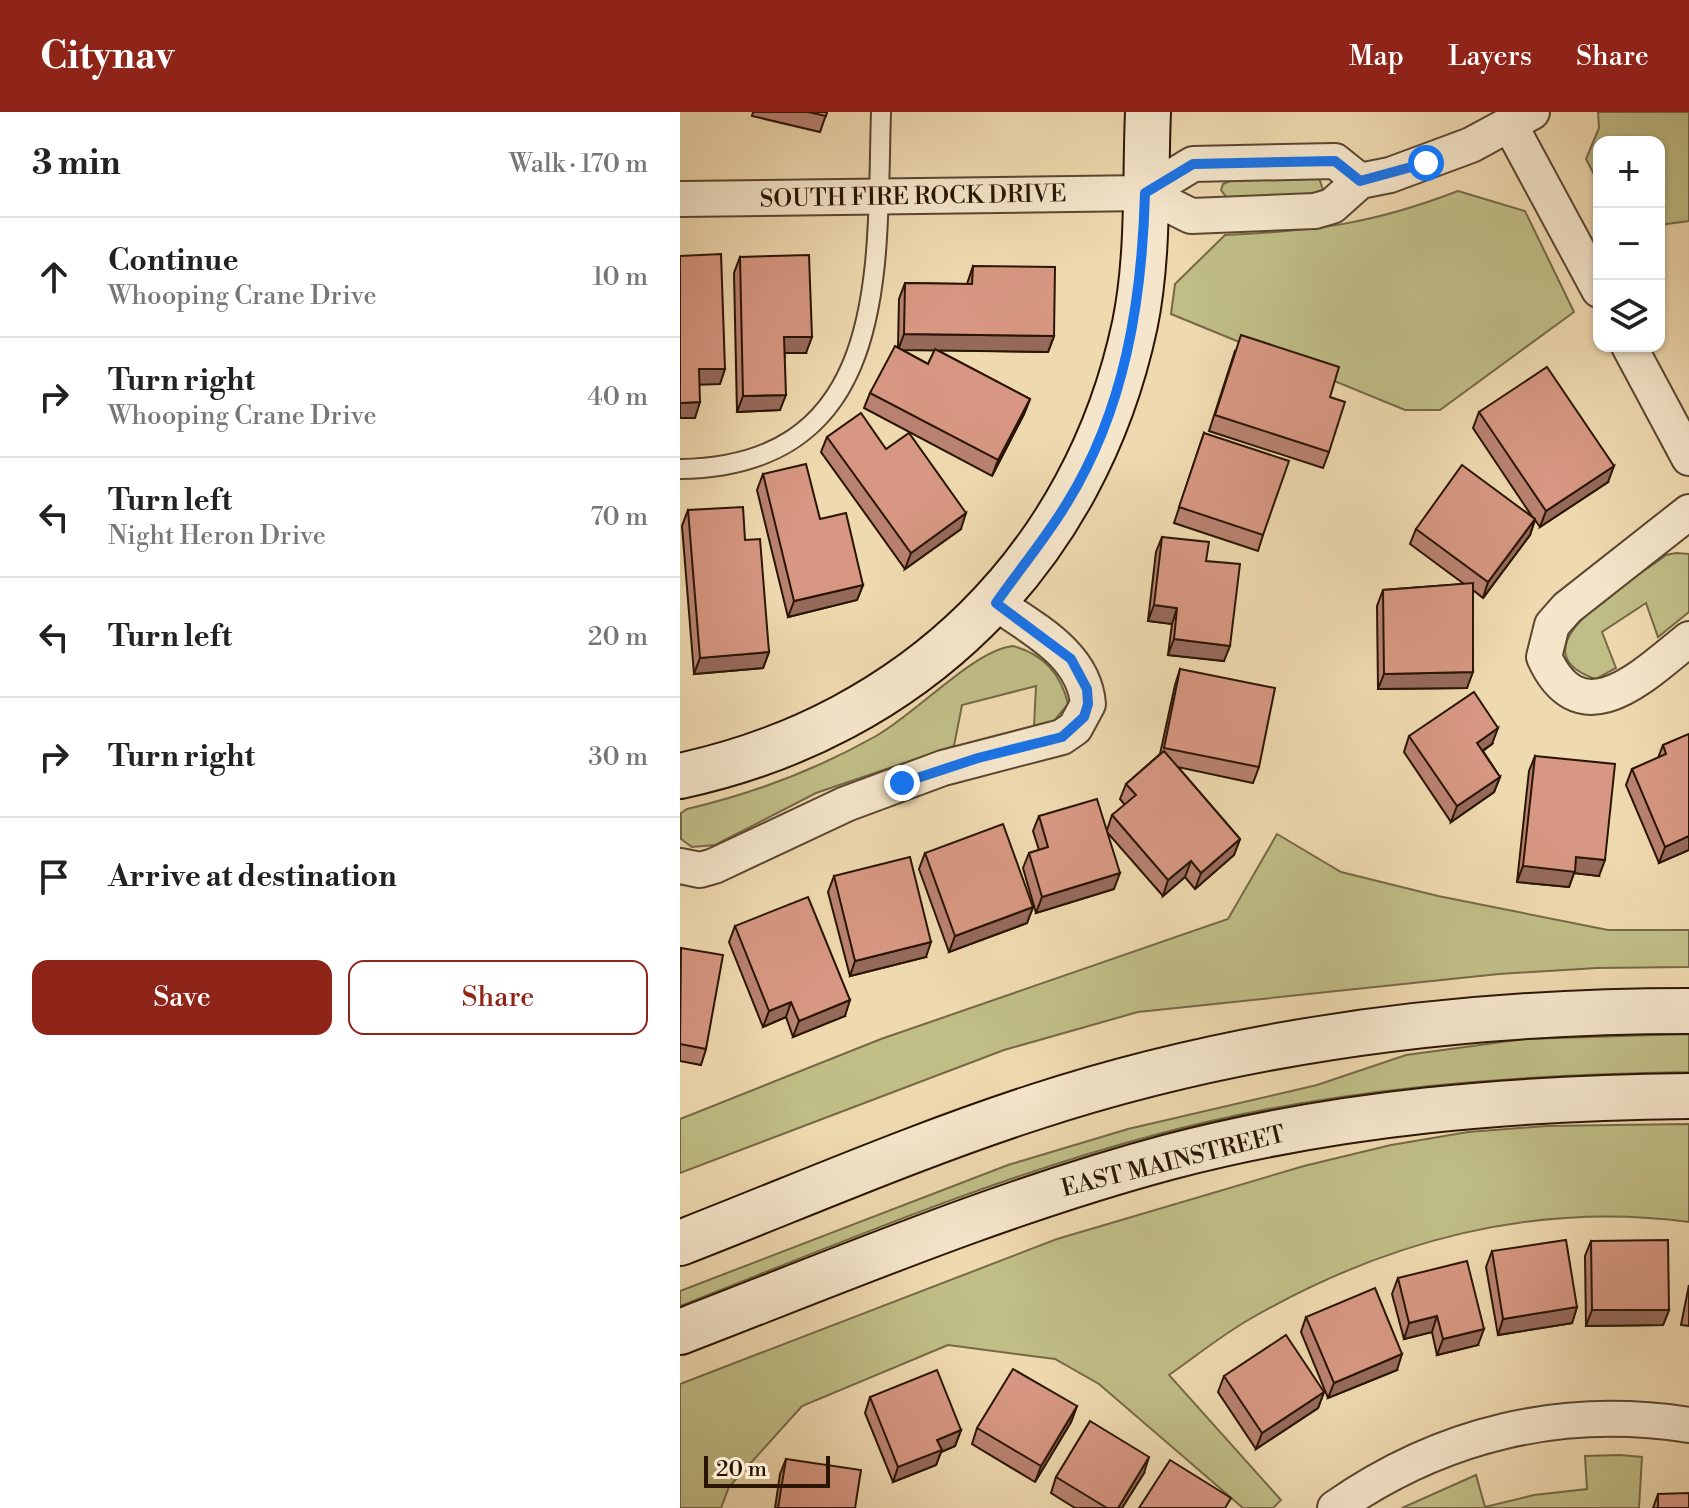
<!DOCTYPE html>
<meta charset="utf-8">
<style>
:root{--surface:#fff;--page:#f2f2f2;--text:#222;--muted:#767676;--line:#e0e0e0;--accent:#8f2418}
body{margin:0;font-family:"Libre Bodoni",serif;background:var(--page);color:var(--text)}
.controls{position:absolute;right:24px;top:24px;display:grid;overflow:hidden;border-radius:16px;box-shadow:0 2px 6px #0004}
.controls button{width:72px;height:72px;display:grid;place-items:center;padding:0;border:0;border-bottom:2px solid var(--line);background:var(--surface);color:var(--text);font:40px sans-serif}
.scale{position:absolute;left:24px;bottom:20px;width:126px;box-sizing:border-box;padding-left:8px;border:4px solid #2a1505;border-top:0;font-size:22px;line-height:28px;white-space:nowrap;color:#2a1505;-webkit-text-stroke:6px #f5e6cb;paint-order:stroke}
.stop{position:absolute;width:24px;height:24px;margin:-18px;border:6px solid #1a73e8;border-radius:50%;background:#fff}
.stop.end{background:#1a73e8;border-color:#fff;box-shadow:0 2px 8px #0008}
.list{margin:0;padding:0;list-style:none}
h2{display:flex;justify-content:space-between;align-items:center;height:104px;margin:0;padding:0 32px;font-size:34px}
h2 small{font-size:26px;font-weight:400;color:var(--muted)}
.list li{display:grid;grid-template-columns:52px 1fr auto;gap:24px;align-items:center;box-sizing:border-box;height:120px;padding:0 32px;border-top:2px solid var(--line)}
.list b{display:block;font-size:30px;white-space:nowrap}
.list p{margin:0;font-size:26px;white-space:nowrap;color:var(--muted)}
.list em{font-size:26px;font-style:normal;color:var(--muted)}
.actions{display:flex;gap:16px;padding:24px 32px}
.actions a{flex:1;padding:18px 0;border:2px solid var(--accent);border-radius:16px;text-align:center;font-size:28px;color:var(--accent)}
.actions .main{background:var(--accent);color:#fff}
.icon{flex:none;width:44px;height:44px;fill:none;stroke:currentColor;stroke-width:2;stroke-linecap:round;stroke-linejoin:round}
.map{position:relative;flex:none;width:1009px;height:1396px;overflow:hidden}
header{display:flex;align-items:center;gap:48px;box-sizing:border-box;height:112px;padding:0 40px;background:var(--accent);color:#fff}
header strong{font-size:38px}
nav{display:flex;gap:44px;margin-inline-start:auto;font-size:28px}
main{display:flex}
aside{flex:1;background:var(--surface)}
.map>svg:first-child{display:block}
</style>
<header>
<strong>Citynav</strong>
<nav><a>Map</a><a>Layers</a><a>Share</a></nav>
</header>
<main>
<aside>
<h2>3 min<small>Walk · 170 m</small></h2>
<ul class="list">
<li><svg class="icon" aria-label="ahead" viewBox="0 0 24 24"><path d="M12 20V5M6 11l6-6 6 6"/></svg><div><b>Continue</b><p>Whooping Crane Drive</p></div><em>10 m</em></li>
<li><svg class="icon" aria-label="right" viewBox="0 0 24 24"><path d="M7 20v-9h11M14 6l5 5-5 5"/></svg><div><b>Turn right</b><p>Whooping Crane Drive</p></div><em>40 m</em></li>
<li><svg class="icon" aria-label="left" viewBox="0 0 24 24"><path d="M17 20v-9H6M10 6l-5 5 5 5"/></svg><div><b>Turn left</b><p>Night Heron Drive</p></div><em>70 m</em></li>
<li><svg class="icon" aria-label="left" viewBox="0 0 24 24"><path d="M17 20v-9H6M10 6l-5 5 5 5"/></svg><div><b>Turn left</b></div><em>20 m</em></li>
<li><svg class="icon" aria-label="right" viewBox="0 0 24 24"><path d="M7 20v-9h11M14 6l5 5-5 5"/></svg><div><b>Turn right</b></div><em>30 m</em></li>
<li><svg class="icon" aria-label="arrive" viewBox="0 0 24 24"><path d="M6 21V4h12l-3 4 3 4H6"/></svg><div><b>Arrive at destination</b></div></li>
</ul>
<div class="actions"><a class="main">Save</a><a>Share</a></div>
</aside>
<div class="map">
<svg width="1009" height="1396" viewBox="0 0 1009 1396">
<rect width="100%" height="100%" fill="#efd9af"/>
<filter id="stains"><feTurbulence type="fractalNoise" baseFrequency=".0025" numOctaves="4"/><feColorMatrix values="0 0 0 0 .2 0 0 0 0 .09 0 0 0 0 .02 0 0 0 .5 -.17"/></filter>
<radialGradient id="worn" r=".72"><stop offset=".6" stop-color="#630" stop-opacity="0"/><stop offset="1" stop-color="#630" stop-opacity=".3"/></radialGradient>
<g fill="#c0bd86" stroke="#756946" stroke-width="2">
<path d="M918 0H1009V109L979 113V30H919V72L906 47 919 16Z"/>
<path d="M639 66 643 78 632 82 547 86 541 78 543 72 555 67Z"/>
<path d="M778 79 845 99 894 200 760 298H725L491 202 495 172 545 123C636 119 692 112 778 79Z"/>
<path d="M996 441 1009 442V500L978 525 966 491 922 520 936 556 916 567C828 537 953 469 986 443Z"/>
<path d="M333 534C363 542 381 561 388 592L374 609 354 615 356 574 282 593 274 634 136 681 35 733 12 735 1 727V701L7 697C75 681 136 658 196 624 237 601 294 538 333 534Z"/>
<path d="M597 722 661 760 758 784 928 818H1009V855L917 856 819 862 458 900 324 938 0 1061V1007L201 927 548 807Z"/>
<path d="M1009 922V960C828 963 647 976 471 1024 310 1067 155 1133 0 1194V1179L328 1053 448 1017 637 973 726 943 844 927Z"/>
<path d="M1009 1012V1110C854 1089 705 1129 570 1207 542 1223 516 1244 489 1263L601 1388 593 1396H563L419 1272 375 1247 268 1233 122 1294 49 1375 41 1396H0V1272L377 1127 624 1054 711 1033 788 1020 866 1014Z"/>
<path d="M940 1343 962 1345 959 1396H722L796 1363 805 1395 854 1383 907 1377 905 1344Z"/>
</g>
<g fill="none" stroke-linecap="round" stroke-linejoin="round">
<g stroke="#5b4630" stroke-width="22">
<path id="lane" d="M0 357C213 354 196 154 201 0"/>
</g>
<g stroke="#5b4630" stroke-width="38">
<g id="street">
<path d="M830 13 919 178"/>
<path d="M465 81 513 52 655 49 680 69"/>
<path d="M0 87 465 81 511 104 635 99 652 94 680 69 710 63 791 33 852 0"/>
<path d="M949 234 1009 346"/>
<path d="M1009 400 887 496 872 513 864 545C901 627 964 563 1009 527"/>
<path d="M0 754 20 758 34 754 166 692 263 656 382 625 395 616 408 592C404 542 353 517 316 491"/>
<path d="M655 1396C761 1322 881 1293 1009 1313"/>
</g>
</g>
<g stroke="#2a1505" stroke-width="48">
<g id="secondary">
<path d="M0 664C233 614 405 447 455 212 469 143 465 70 468 0"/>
<path d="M0 1131C118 1085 235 1034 355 995 566 926 787 899 1009 899"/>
<path d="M0 1220C161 1158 321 1090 489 1045 660 1000 833 986 1009 984"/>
</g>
</g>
<use href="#lane" stroke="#f5e6cb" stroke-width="18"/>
<use href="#street" stroke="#f5e6cb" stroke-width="34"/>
<use href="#secondary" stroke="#f5e6cb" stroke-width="44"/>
</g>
<g fill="#b98270" stroke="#2a1505" stroke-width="2" fill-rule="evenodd">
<path d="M73 0H147L140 20 72 4Z"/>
<path d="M60 145 126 241H105L100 298 57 300 54 161Z"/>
<path d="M293 154 374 224 368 240 257 238 350 287 344 302 312 364 184 296 190 281 218 236 219 187 225 171 287 172ZM222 238H255L248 252Z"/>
<path d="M555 239 650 285 649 340 643 356 529 319Z"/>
<path d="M799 300 928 370 860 415 855 408 850 423 803 486 793 478 787 576 698 577 697 494 703 478 784 472 730 432 736 417 853 406 793 316Z"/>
<path d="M524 321 583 423 578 439 494 411Z"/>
<path d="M147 325 206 337 281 417 225 457 141 340Z"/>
<path d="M83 362 140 407 183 473 177 488 108 505 77 378Z"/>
<path d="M8 398 65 428 89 540 83 556 14 562 2 414Z"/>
<path d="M482 425 526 449 544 549 488 543 492 512 468 509 476 440Z"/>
<path d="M500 557 579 655 573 671 498 655 560 727 554 743 515 777 505 765 483 784 427 720 434 777 356 801 343 756 349 741 359 738 353 719 359 704 427 718 432 703 445 693 440 687 446 672 480 642 495 573Z"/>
<path d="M1009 622V738L979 751 946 673 952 657 978 646 983 633Z"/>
<path d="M729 624 812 632 803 639 820 665 814 680 771 710 724 640Z"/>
<path d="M855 644 919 764 894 761 889 775 837 770 849 659Z"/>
<path d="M245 741 353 795 347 811 269 840 239 757Z"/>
<path d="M154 764 246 845 170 864 148 780Z"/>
<path d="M55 814 165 904 113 925 106 905 83 915 49 830Z"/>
<path d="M0 838 26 937 21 953 0 949Z"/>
<path d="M911 1129 989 1198 983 1213 906 1214 905 1144Z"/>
<path d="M812 1139 897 1195 892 1211 818 1223 806 1155Z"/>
<path d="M718 1166 798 1233 757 1243 752 1220 724 1227 712 1182Z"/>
<path d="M1009 1173V1214L1001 1213Z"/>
<path d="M626 1205 717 1258 648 1286 621 1220Z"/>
<path d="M544 1264 644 1280 638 1296 576 1337 538 1280Z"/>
<path d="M190 1285 281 1318 275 1334 261 1340 256 1353 213 1370 185 1301Z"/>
<path d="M397 1294 391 1310 355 1370 292 1332 297 1316Z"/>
<path d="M106 1347 175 1396H95L100 1362Z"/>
<path d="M464 1361 442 1396H395L371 1381 376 1365Z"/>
<path d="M978 1382 1009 1396H973Z"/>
</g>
<g fill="#966a5b" stroke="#2a1505" stroke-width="2">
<path d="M224 222 374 224 368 240 218 238Z"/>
<path d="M104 225H132L126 241H99Z"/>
<path d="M19 257H45L40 272 13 273Z"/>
<path d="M106 283 100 298 57 300 63 284Z"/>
<path d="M350 287 344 302 312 364 318 348Z"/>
<path d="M20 290 15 306H0V291Z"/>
<path d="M934 354 928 370 860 415 866 399Z"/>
<path d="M286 401 281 417 225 457 231 441Z"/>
<path d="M855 407 850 423 803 486 808 470Z"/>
<path d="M183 473 177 488 108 505 114 489Z"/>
<path d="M474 493 497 496 492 512 468 509Z"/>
<path d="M494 527 550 534 544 549 488 543Z"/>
<path d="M89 540 83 556 14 562 20 546Z"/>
<path d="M793 560 787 576 698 577 704 562Z"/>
<path d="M818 616 812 632 791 646 797 631Z"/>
<path d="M820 665 814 680 771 710 777 694Z"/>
<path d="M1009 724V738L979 751 985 735Z"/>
<path d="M560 727 554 743 515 777 521 761Z"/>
<path d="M896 745 925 748 919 764 894 761 889 775 837 770 843 754Z"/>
<path d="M511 749 505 765 483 784 488 768Z"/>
<path d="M440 761 434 777 356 801 362 785Z"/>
<path d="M353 795 347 811 269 840 275 824Z"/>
<path d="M251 830 246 845 170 864 175 849Z"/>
<path d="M170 888 165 904 113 925 119 909Z"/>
<path d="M111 890 106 905 83 915 89 899Z"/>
<path d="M897 1195 892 1211 818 1223 823 1207Z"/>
<path d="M912 1198H989L983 1213 906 1214Z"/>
<path d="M757 1204 752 1220 724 1227 729 1211Z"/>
<path d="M804 1217 798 1233 757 1243 763 1227Z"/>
<path d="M722 1242 717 1258 648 1286 654 1271Z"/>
<path d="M644 1280 638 1296 576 1337 582 1321Z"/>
<path d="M397 1294 391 1310 355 1370 361 1354Z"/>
<path d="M281 1318 275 1334 261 1340 256 1353 213 1370 218 1355 257 1328Z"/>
<path d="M469 1345 464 1361 442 1396H438Z"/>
</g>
<g fill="#d79782" stroke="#2a1505" stroke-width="2">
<path d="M128 0H147L146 4Z"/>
<path d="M41 142 45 257H19L20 290 0 291V144Z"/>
<path d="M129 143 132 225H104L106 283 63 284 60 145Z"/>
<path d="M293 154 375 155 374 224 224 222 225 171 292 172Z"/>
<path d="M561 223 659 255 650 285 665 290 649 340 535 303Z"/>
<path d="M215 234 248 252 255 237 350 287 318 348 190 281Z"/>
<path d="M867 255 934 354 866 399 799 300Z"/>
<path d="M181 301 206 337 229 321 286 401 231 441 147 325Z"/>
<path d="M524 321 609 349 583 423 499 395Z"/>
<path d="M126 352 140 407 166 401 183 473 114 489 83 362Z"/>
<path d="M782 353 855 407 808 470 736 417Z"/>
<path d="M63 395 65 428 80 427 89 540 20 546 8 398Z"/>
<path d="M482 425 529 430 526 449 560 452 550 534 494 527 497 496 474 493Z"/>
<path d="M793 471V560L704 562 703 478Z"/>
<path d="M500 557 595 576 579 655 484 636Z"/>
<path d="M794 580 818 616 797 631 820 665 777 694 729 624Z"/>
<path d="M1009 622V724L985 735 952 657 986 642 983 633Z"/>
<path d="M484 639 560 727 521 761 511 749 488 768 432 703 456 683 446 672Z"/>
<path d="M855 644 935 652 925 748 896 745 895 760 843 754Z"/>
<path d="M417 687 440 761 362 785 349 741 368 735 359 704Z"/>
<path d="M323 712 353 795 275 824 245 741Z"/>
<path d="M230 745 251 830 175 849 154 764Z"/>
<path d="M128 785 170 888 119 909 111 890 89 899 55 814Z"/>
<path d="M1 836 43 843 26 937 0 932Z"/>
<path d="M886 1128 897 1195 823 1207 812 1139Z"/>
<path d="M988 1128 989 1198H912L911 1129Z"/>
<path d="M787 1149 804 1217 763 1227 757 1204 729 1211 718 1166Z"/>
<path d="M695 1176 722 1242 654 1271 626 1205Z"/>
<path d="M606 1223 644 1280 582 1321 544 1264Z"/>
<path d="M333 1257 397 1294 361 1354 297 1316Z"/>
<path d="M257 1258 281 1318 257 1328 262 1338 218 1355 190 1285Z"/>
<path d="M410 1309 469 1345 438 1396H427L376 1365Z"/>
<path d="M106 1347 181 1358 175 1396H98Z"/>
<path d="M490 1348 551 1386 545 1396H459Z"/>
<path d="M1009 1381V1396H978V1382Z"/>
</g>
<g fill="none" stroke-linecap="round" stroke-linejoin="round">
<path stroke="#1a73e8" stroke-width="10" d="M222 671 298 646 382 625 404 605 408 592 407 577 391 547 316 491C339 458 366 426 387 391 445 297 462 189 465 81L513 52 655 49 680 69 746 51"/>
</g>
<g text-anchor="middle" stroke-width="8" stroke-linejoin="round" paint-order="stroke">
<g font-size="24" fill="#2a1505" stroke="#f5e6cb">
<text transform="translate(233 84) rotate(-1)" y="8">SOUTH FIRE ROCK DRIVE</text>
<text transform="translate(493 1049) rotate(-14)" y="8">EAST MAINSTREET</text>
</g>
</g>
<rect width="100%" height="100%" filter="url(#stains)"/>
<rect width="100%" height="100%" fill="url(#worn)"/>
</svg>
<div class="controls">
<button>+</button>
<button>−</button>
<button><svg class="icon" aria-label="layers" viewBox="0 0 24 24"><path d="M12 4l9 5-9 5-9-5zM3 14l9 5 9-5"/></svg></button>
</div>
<div class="scale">20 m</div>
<div class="stop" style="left:746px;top:51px"></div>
<div class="stop end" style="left:222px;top:671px"></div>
</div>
</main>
